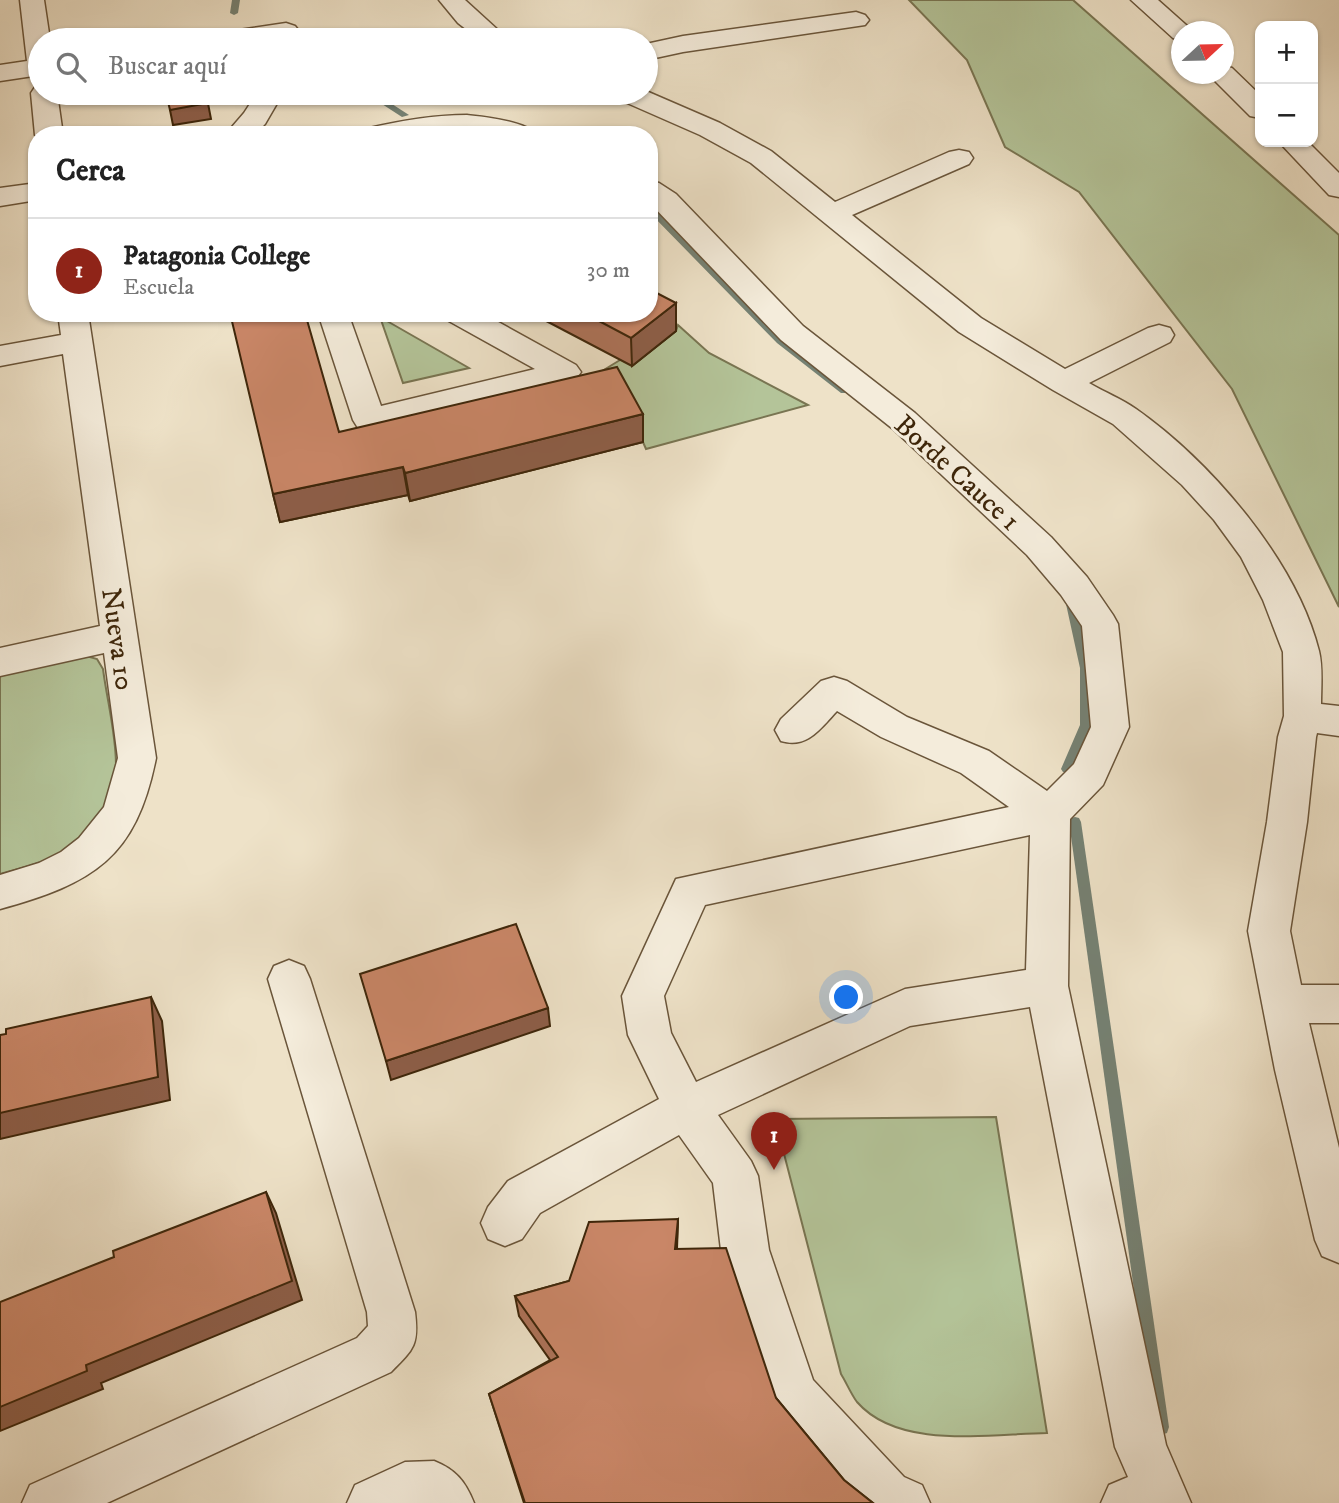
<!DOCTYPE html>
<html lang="es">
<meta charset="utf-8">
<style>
:root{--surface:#fff;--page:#f6f6f6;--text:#222;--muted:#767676;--line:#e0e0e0;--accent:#8f2418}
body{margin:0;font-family:"IM FELL DW Pica",serif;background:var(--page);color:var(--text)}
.controls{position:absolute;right:21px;top:21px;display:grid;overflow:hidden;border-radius:14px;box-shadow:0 2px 5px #0004}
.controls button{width:63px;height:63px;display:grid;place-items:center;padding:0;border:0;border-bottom:2px solid var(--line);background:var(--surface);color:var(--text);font:35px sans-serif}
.compass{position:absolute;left:1171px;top:21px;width:63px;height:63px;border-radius:50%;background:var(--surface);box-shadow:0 2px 5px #0004;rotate:68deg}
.you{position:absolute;left:847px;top:998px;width:24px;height:24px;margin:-18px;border:5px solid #fff;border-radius:50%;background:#1a73e8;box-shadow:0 0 0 10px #1a73e833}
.badge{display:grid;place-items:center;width:46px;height:46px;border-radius:50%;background:var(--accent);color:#fff;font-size:23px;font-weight:700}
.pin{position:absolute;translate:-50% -58px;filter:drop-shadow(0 2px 4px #0008)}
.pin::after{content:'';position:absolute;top:37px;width:24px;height:21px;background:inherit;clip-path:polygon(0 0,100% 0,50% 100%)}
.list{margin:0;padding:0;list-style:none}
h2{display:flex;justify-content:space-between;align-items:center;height:91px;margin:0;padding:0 28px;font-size:30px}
h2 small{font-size:23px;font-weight:400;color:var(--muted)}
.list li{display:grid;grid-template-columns:46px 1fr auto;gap:21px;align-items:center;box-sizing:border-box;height:105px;padding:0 28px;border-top:2px solid var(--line)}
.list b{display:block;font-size:26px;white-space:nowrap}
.list p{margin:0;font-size:23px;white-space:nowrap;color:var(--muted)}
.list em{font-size:23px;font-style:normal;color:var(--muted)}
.icon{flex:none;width:38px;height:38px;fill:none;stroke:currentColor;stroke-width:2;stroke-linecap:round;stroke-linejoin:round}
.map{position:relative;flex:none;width:1339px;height:1503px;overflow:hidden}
.search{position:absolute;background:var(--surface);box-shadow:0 2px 5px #0004;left:28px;top:28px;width:630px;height:77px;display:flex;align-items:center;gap:18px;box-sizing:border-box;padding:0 24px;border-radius:38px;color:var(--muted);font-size:26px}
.panel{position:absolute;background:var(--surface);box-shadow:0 2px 5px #0004;left:28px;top:126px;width:630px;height:196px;border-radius:28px}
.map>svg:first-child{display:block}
</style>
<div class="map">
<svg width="1339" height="1503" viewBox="0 0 1339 1503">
<rect width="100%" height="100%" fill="#eee2c8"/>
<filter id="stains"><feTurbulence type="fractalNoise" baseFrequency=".00286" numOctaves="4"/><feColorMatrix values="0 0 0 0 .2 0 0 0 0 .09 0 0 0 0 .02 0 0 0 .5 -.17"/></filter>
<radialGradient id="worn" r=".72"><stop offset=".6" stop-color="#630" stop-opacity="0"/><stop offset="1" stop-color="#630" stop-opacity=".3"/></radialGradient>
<g fill="#b4c499" stroke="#797552" stroke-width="2">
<path d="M909 0H1073L1339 235V607L1232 389 1079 192 1005 147 967 60Z"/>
<path d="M380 317 469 368 403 383Z"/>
<path d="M678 325 709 353 808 405 646 449 643 442 586 381 620 360 676 331Z"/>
<path d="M83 655 97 659 103 669C107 700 116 734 116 765 116 809 80 847 41 862 28 867 14 870 0 874V673Z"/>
<path d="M996 1117 1047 1433C988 1434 899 1450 857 1402 851 1394 846 1382 841 1374L775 1119Z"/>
</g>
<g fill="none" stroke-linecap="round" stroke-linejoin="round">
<g fill="#758173" fill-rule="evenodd">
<path d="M232 0H240L238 13 234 15 230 13Z"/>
<path d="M365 93H375L409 115 402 117Z"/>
<path d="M649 203 652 204 783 339 849 389V393H841L777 343 649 212Z"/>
<path d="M1072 600 1078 604 1092 668V725L1073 769 1071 772H1063L1061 769 1080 725V668L1066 604Z"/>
<path d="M1075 817 1079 818 1081 822 1169 1427 1167 1433 1161 1435 1155 1433 1153 1427 1069 822 1071 818Z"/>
</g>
<g stroke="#6a553a" stroke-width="3">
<g id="minor">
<path d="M20 0H44L50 40H40V75L0 81V65L27 61Z"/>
<path d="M439 0H465L509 40H480L458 23Z"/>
<path d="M1131 0H1158L1194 32H1182V41L1173 38Z"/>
<path d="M856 12 865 15 869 20 865 25 683 52 646 60V44L683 36Z"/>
<path d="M286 23 295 26 299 31 295 36 275 40H212L216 35 225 32Z"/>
<path d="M1224 66 1232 68 1260 95V118L1250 116 1214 80 1210 74H1224Z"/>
<path d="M40 86V93H57L63 135H35L31 93 35 87Z"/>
<path d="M646 91 720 123 771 151 835 202 949 152 959 150 969 152 973 158 969 164 852 215 981 318 1065 369 1148 328 1159 325 1170 328 1174 335 1170 342 1089 383C1104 392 1122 399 1136 409 1211 462 1296 560 1319 651 1323 667 1321 687 1321 704L1339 706V736L1317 733 1316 737 1307 822 1290 931 1301 985H1339V1023H1309L1339 1148V1263L1322 1256 1315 1240 1275 1070 1248 931 1267 822 1278 737 1284 716 1283 652 1263 600 1241 557 1214 520 1182 485 1113 424 1053 390 959 332 751 163 700 135 618 99 614 93Z"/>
<path d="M257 93H283L265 124 254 135H225L244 113Z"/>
<path d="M467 115C484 117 527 121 536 135L467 131 362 135 365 129C399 121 433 115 467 115Z"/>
<path d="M1279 142H1308L1339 173V197L1329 195Z"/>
<path d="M649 181 659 183 676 194 803 326 915 413 1051 537 1087 577 1113 615 1118 624 1129 727 1103 785 1070 819 1068 986 1166 1445 1191 1503H1101L1109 1485 1128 1477 1115 1447 1030 1007 910 1026 718 1115 751 1161 758 1176 769 1250 813 1380 904 1477 922 1485 930 1503H857L775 1414 721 1250 713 1183 679 1135 540 1213 522 1239 505 1246 488 1239 481 1223 488 1207 508 1181 659 1099 628 1035 622 996 676 879 1009 807 961 773 881 737 837 711C820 729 807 749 781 741L775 730 781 719 821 681 834 677 847 681 907 717 989 751 1047 791 1074 764 1091 727 1082 626 1061 595 1027 555 893 429 781 340 649 202ZM1030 835 1026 970 905 989 696 1082 671 1033 664 996 705 905Z"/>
<path d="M37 183V200L0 206V188Z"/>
<path d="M58 313H88L156 758C136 858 94 883 0 909V875L39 863 61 852 79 838 104 807 118 758 104 653 0 676V648L100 626 63 354 0 366V346L61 335Z"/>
<path d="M318 313H348L381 406 535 369 447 320 443 313H482L576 365 581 372 576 379 369 431 358 428 353 420Z"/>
<path d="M289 960 304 966 310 979 415 1312C419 1345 414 1349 391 1372L107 1503H22L30 1485 357 1338 368 1326 367 1312 268 979 274 966Z"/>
<path d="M434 1461C456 1470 465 1481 474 1503H347L355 1485 405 1462Z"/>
</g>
</g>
<use href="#minor" fill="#f4ecdb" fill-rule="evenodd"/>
</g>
<g fill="#ad7359" stroke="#3e260a" stroke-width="2">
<path d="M676 303V331L632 366 531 313H649Z"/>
<path d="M339 432 643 442 410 501 408 495 280 522 273 494Z"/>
<path d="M678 1219 677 1249 776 1398 844 1480 873 1503H524L489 1394 550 1360 519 1316 515 1296 569 1281Z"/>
</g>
<g fill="#8d5e48" stroke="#3e260a" stroke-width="2">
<path d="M206 93 211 119 173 125 170 110Z"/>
<path d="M676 303V331L632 366 631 338Z"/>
<path d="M643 414V442L410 501 405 473Z"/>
<path d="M403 467 408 495 280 522 273 494Z"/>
<path d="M151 997 162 1021 170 1100 0 1139V1113Z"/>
<path d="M548 1008 550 1026 391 1080 386 1061Z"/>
<path d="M266 1192 276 1213 302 1300 101 1383 103 1389 0 1431V1407Z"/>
<path d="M678 1219 677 1240 675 1269V1249Z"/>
</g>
<g fill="#c98667" stroke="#3e260a" stroke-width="2">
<path d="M166 93H205L208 103 170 110Z"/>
<path d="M649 289 676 303 631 338 584 313H649Z"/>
<path d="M230 313H305L339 432 617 367 643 414 405 473 403 467 273 494Z"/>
<path d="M516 924 548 1008 386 1061 360 974Z"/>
<path d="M151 997 158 1077 0 1113V1035L6 1034V1029Z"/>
<path d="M266 1192 292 1281 86 1365 87 1371 0 1407V1302L114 1257 113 1251Z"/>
<path d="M678 1219 675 1249 726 1248 776 1398 844 1480 873 1503H525L489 1394 558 1357 515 1296 569 1281 589 1222Z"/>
</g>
<g text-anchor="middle" stroke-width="6" stroke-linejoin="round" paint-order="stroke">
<g font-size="28" fill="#3e260a" stroke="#f4ecdb">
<text transform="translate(958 472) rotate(42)" y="10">Borde Cauce 1</text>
<text transform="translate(119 639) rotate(82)" y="10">Nueva 10</text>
</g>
</g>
<rect width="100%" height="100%" filter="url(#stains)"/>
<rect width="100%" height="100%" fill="url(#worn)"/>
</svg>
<div class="controls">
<button>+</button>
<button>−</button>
</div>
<svg class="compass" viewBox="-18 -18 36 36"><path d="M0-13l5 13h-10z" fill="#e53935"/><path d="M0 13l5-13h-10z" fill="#767676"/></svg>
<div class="you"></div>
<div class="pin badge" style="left:774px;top:1170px">1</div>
<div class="search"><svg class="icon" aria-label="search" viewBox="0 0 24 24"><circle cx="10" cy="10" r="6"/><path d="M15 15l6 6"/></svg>Buscar aquí</div>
<section class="panel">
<h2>Cerca<small></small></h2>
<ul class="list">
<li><span class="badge">1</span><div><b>Patagonia College</b><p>Escuela</p></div><em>30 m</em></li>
</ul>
</section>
</div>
